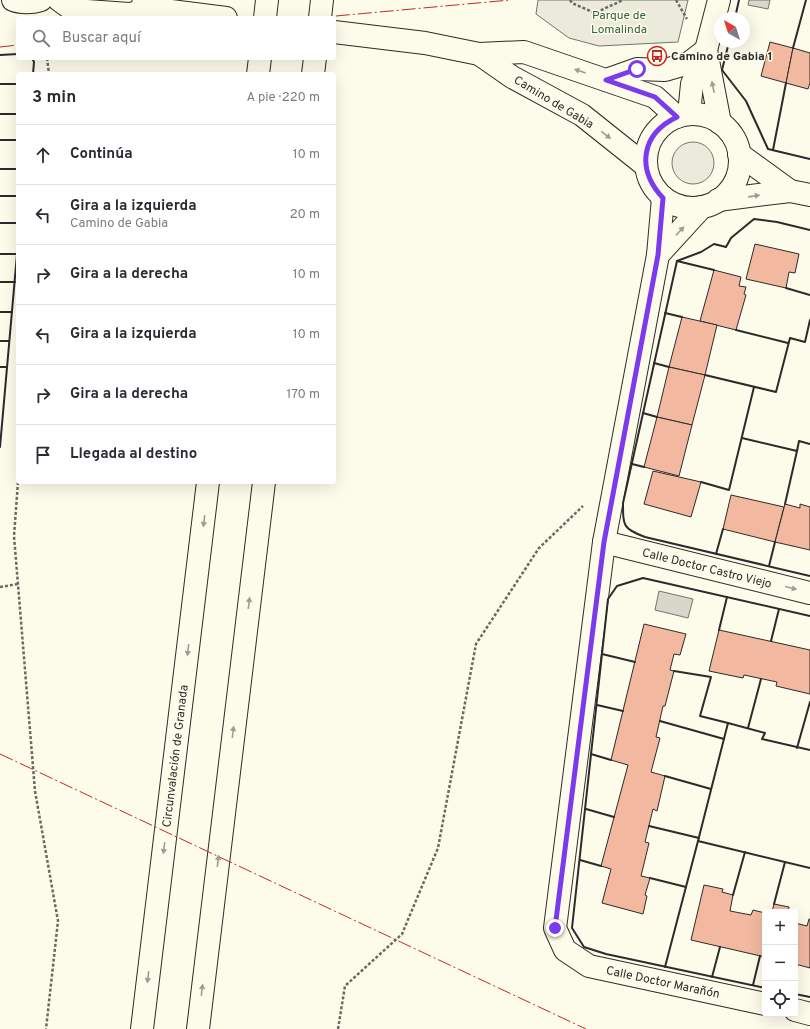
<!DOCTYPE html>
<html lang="es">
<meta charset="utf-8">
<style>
:root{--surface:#fff;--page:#f2f2f3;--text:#2b2b33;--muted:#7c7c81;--line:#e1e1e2}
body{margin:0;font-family:Overpass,sans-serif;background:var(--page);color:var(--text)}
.controls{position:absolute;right:12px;bottom:12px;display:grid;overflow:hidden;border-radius:4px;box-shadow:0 4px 16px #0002}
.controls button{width:36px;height:36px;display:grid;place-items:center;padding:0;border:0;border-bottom:1px solid var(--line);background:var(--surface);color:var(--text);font:20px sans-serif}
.compass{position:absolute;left:714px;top:12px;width:36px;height:36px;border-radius:50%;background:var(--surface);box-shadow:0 4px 16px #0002;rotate:321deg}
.stop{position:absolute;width:12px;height:12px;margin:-9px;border:3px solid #7c3aed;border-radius:50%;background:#fff}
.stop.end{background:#7c3aed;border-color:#fff;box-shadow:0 1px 4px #0008}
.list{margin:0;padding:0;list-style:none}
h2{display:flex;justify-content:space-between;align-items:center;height:52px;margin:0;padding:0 16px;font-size:17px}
h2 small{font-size:13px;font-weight:400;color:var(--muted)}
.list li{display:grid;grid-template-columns:26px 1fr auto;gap:12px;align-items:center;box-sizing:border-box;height:60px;padding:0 16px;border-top:1px solid var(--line)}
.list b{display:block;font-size:15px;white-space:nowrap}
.list p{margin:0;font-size:13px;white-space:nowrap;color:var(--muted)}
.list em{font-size:13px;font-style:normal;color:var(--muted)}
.icon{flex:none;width:22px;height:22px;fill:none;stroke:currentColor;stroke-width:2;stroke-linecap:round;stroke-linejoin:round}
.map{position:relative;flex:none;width:810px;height:1029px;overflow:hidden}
.search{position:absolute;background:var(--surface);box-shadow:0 4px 16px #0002;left:16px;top:16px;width:320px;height:44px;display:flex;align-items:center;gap:10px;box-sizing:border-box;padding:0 14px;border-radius:4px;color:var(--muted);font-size:15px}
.panel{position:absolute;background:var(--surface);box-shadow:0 4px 16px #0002;left:16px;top:72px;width:320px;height:412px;border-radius:4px}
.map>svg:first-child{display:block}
</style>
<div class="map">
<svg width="810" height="1029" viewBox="0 0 810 1029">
<rect width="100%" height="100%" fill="#fdfbea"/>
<g fill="#ecebdb" stroke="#74746e">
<path d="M538 0H688L678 42 599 46 569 38 536 14Z"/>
<circle cx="693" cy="163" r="21"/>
</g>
<g fill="#d8d7c9" stroke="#74746e">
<path d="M749 0H770L768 9 748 5Z"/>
<path d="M659 591 693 599 688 618 655 610Z"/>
</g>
<g fill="#f2b8a0" stroke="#2b2b2b">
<path d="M770 42 793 48 786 83 761 76Z"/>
<path d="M793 48 810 53V83L808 89 786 83Z"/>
<path d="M755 244 799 254 795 273 789 272 786 288 746 279Z"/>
<path d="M714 270 741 277 739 286 746 287 744 294 746 295 736 330 700 321Z"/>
<path d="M682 317 717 325 705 375 669 367Z"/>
<path d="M669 367 705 375 692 425 657 417Z"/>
<path d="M657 417 692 425 679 476 644 467Z"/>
<path d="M653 471 701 482 691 517 644 504Z"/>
<path d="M731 495 784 507 775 542 723 529Z"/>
<path d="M785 504 800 508V504L810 507V550L775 542Z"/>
<path d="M644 624 686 634 680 655 674 654 670 670 674 671 665 706H663L656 737 660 738 651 772 665 776 657 811 653 809 645 842 649 843 641 876 650 878 645 895 647 896 643 914 602 903 611 869 601 866 628 765 611 760Z"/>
<path d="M719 630 810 650V694L776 686 777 682 744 675 743 678 709 671Z"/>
<path d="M704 885 723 889 722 892 733 895 730 911 751 915 753 910 765 913V957L691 940Z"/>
<path d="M774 904 789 907 788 912H772Z"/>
<path d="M809 919H810V968L795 964V923L807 926Z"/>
</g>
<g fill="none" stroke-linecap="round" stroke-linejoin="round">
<g stroke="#2b2b2b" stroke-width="24">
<g id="street">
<path d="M663 198 658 255 604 542 555 928 565 950 589 966 765 1004"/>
<path d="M658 255 702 207"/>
<path d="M604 542 810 593"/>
<path d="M795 1010 810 1014"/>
</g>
</g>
<g stroke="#2b2b2b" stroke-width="24">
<g id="secondary">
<path d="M13 0C20 3 33 3 41 0"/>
<path d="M59 0 73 10 129 14 156 9"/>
<path d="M143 4 156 9 226 18"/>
<path d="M334 32 425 43 479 54 524 52 655 97 677 117"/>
<path d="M706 50 720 123"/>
<path d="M479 54 512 77 582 115 646 166"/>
<path d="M606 80 637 69 665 70 689 63 706 50"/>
<path d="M689 114 692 84 706 50 719 0"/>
<circle cx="693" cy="161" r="47"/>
<path d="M739 154 790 191"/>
<path d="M718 200 790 191 810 195"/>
</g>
</g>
<g stroke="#2b2b2b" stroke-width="24">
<g id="highway">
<path d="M265 18 267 0"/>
<path d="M320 18 322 0"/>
<path d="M258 74 260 58"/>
<path d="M313 74 315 58"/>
<path d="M142 1029 208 482"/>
<path d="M198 1029 264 482"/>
</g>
</g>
<g stroke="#6a6964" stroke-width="2.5" stroke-dasharray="3 2" stroke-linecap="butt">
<path d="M570 0 572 3 595 13 623 0"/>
<path d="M676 0 687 19"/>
<path d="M47 58 49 74"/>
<path d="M18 482 14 536 35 791 58 921 46 1029"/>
<path d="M0 587 18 584"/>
<path d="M338 1029 345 986 402 934 438 848 476 644 539 548 583 506"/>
</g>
<use href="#street" stroke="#fdfbea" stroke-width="22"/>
<use href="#secondary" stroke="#fdfbea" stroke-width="22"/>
<use href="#highway" stroke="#fdfbea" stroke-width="22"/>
<g stroke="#2b2b2b" stroke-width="2">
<path d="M735 18 739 0"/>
<path d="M729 42 722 70 746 101 768 149 810 159"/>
<path d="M793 48 806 0"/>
<path d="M0 55 18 54"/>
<path d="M32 58 34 62 33 74"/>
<path d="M0 84H18"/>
<path d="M0 114H18"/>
<path d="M0 140H18"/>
<path d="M773 150 786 83"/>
<path d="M0 169H18"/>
<path d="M0 196H18"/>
<path d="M0 223H18"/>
<path d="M810 230 777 222 754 219 731 238 726 247 714 244 701 252 677 261 623 503C623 526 623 529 645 537L810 576"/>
<path d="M0 254H17"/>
<path d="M677 261 714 270"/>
<path d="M0 282H15"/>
<path d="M786 288 810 295"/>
<path d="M0 312H12"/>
<path d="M665 313 682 317"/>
<path d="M736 330 788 343"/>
<path d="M0 341H9"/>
<path d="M654 363 669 367"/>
<path d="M0 367H7"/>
<path d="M705 375 776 392 790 338 805 342 810 320"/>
<path d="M643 413 657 417"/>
<path d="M742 438 797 451 799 441 810 444"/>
<path d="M0 447 18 243"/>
<path d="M632 464 644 467"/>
<path d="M701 482 729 490 754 387"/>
<path d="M785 504 797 451"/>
<path d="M716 554 723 529"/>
<path d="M769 566 775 542"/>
<path d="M719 630 727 597"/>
<path d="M771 641 779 609"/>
<path d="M602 654 635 662"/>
<path d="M674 671 711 677 700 716 728 723"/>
<path d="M597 705 623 711"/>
<path d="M660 721 724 739"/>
<path d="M748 728 761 679"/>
<path d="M797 748 810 702"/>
<path d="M591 754 611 760"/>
<path d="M665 776 711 789"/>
<path d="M586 809 614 817"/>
<path d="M649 826 699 838"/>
<path d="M698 841 728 723 765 733 762 739 810 750"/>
<path d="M580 860 601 866"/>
<path d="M650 878 686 887"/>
<path d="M733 895 745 852"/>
<path d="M774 904 785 862"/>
<path d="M665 967 698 841 810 868"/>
<path d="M712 977 720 947"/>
<path d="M753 985 760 956"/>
<path d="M765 988 606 954 584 947 572 928 608 599 617 586 643 578 810 616"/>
<path d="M795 994 810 997"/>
</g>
<g stroke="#c62828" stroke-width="1" stroke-dasharray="14 3 2 3" stroke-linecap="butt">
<path d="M314 18 510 0"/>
<path d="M0 47 18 45"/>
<path d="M0 754 586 1029"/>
</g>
</g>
<defs><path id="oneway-solid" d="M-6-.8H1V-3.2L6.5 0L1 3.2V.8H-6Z"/></defs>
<g fill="#9e9d94">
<use href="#oneway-solid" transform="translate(580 71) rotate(-161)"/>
<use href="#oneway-solid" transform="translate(713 87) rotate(-101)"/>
<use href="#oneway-solid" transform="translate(606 135) rotate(38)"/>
<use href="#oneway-solid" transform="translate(754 196) rotate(-8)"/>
<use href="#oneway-solid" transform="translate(680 231) rotate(-47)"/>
<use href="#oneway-solid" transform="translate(204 521) rotate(97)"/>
<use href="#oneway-solid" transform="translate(791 588) rotate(14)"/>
<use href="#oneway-solid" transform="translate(249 603) rotate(-83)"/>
<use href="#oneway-solid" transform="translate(188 650) rotate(97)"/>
<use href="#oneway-solid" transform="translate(233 732) rotate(-83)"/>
<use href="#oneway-solid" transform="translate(164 848) rotate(97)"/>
<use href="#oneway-solid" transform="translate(218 861) rotate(-83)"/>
<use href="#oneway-solid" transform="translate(148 977) rotate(97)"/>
<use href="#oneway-solid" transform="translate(202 990) rotate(-83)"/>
</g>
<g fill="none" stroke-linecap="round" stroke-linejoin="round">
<path stroke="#7c3aed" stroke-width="5" d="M555 928 604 542 658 255 663 198C636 169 641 134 677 117L655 97 606 80 637 69"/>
</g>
<defs>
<g id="bus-ring" transform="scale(1)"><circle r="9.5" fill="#fdfbea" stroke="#c62828" stroke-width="1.5"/><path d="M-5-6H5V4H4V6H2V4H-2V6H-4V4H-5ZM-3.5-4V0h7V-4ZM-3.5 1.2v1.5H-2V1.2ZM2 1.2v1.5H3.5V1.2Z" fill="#c62828"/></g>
</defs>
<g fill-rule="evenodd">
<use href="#bus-ring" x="657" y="56"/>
</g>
<g text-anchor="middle" stroke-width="3" stroke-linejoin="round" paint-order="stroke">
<g font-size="12" fill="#34623c" stroke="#fdfbea">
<text x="619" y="19">Parque de<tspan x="619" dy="14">Lomalinda</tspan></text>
</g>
<g font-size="12" font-weight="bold" fill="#2b2b2b" stroke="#fdfbea" text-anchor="start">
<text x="671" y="60">Camino de Gabia 1</text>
</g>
<g font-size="12" fill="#2b2b2b" stroke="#fdfbea">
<text transform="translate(554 102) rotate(31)" y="4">Camino de Gabia</text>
<text transform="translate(707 568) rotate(14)" y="4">Calle Doctor Castro Viejo</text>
<text transform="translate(175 756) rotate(-83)" y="4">Circunvalación de Granada</text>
<text transform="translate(663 982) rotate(12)" y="4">Calle Doctor Marañón</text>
</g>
</g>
</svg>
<div class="controls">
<button>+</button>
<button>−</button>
<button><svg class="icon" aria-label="locate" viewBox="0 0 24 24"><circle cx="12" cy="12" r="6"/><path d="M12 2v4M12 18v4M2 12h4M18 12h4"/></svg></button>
</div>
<svg class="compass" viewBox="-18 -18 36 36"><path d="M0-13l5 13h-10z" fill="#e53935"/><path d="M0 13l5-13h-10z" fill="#7c7c81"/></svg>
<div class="stop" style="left:637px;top:69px"></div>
<div class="stop end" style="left:555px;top:928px"></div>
<div class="search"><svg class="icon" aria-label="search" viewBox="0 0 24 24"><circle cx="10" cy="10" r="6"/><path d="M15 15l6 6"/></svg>Buscar aquí</div>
<section class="panel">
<h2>3 min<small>A pie · 220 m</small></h2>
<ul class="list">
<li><svg class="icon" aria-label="ahead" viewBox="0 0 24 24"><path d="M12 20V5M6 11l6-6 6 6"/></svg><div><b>Continúa</b></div><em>10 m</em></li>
<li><svg class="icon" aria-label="left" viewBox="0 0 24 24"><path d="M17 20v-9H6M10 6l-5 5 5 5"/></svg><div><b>Gira a la izquierda</b><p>Camino de Gabia</p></div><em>20 m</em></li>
<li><svg class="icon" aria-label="right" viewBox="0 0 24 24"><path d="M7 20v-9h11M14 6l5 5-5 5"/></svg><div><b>Gira a la derecha</b></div><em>10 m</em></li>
<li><svg class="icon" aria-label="left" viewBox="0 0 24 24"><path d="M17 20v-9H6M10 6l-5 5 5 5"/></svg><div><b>Gira a la izquierda</b></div><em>10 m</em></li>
<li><svg class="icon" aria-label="right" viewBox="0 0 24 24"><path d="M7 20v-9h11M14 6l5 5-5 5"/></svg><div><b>Gira a la derecha</b></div><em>170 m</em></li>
<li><svg class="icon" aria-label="arrive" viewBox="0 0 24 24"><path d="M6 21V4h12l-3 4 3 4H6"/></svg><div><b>Llegada al destino</b></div></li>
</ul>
</section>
</div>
